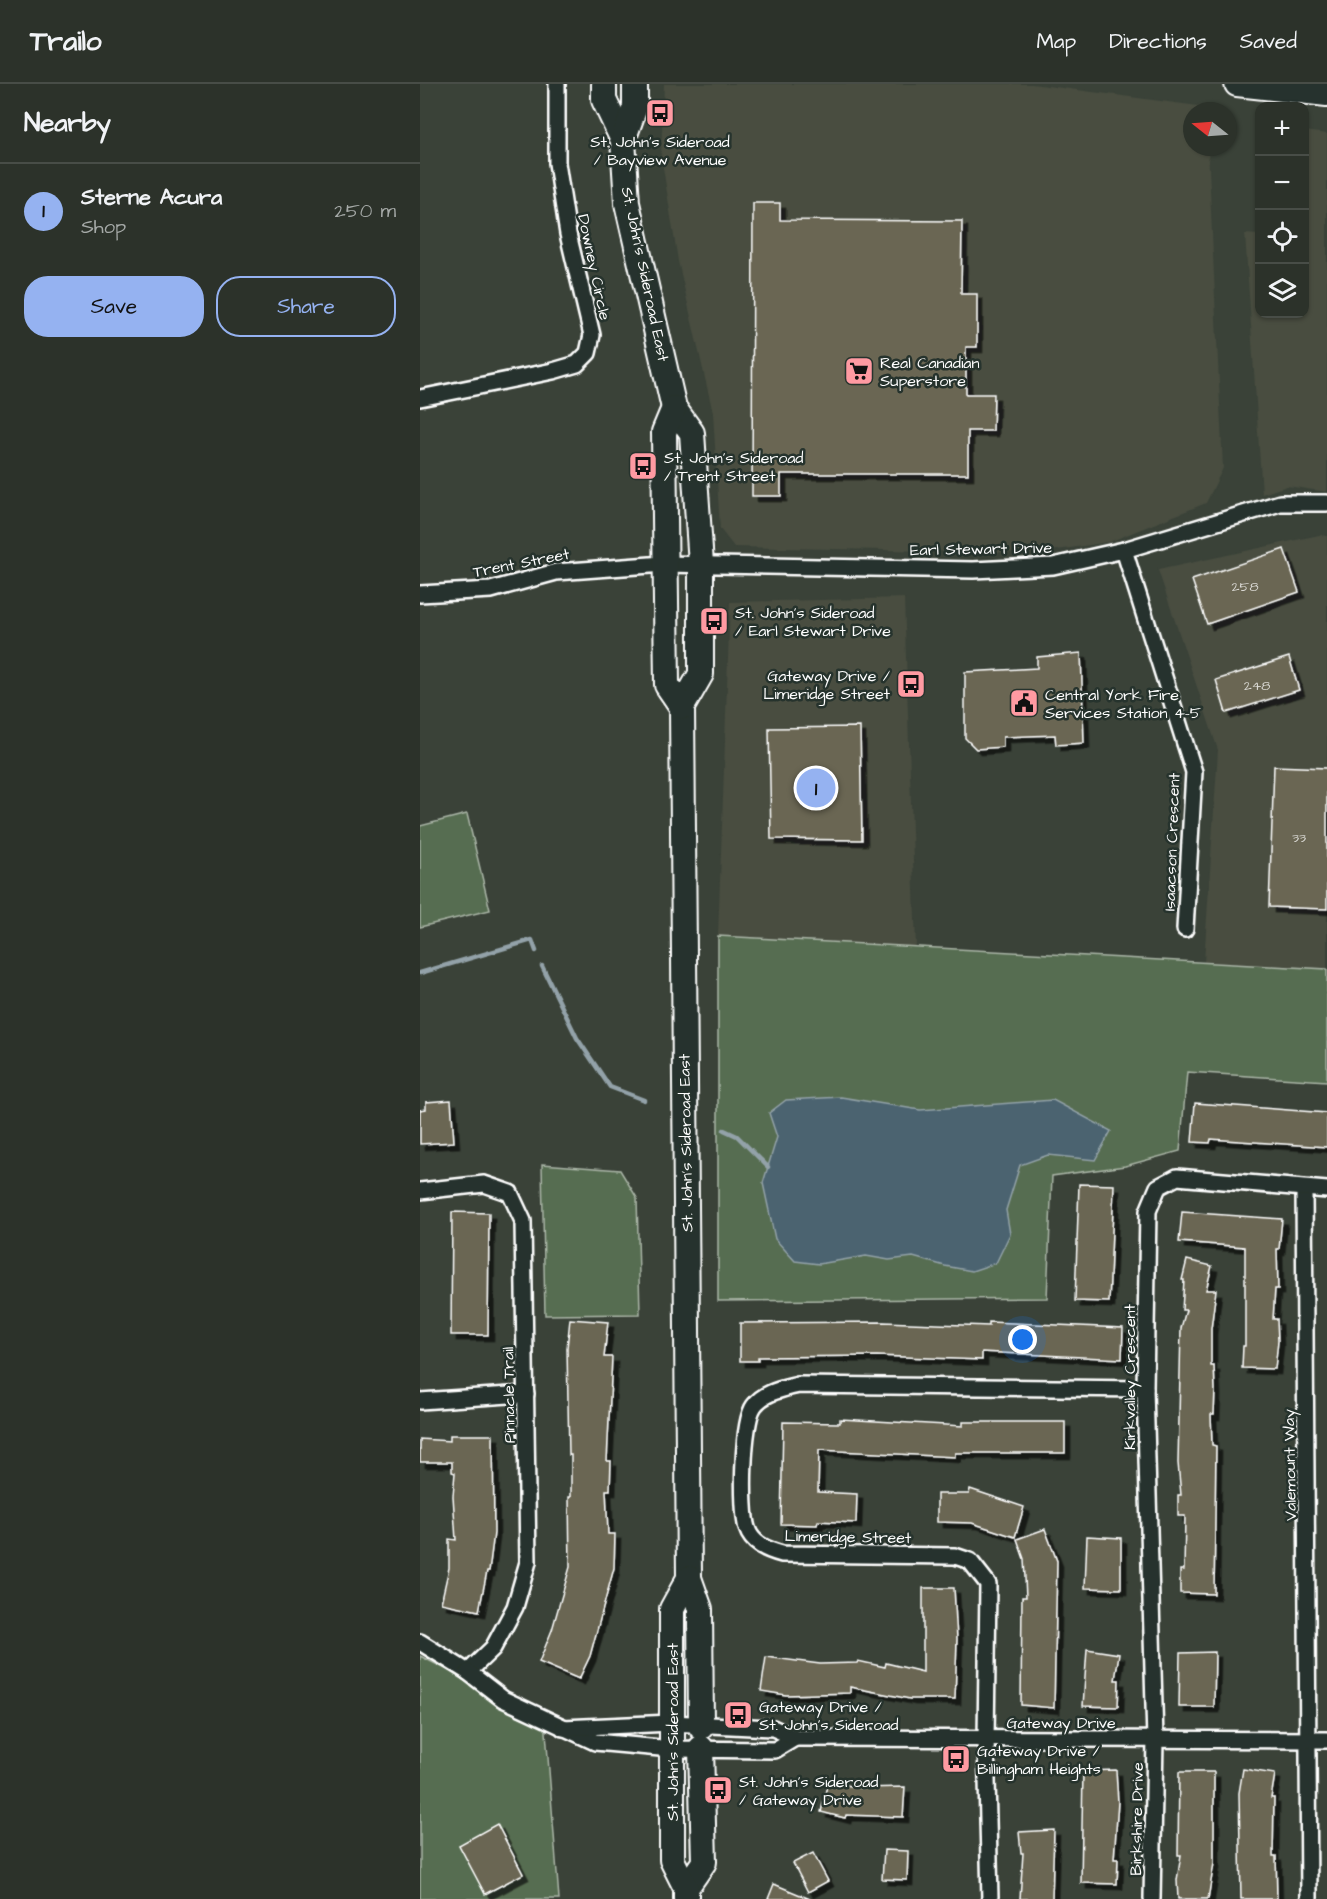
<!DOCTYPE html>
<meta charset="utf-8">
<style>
:root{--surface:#2c322a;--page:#383e36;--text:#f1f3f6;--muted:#a6aaa8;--line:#484d47;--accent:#95b2f1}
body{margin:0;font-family:"Architects Daughter",sans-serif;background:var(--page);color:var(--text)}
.controls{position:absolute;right:18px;top:18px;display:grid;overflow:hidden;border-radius:12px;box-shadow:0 2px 4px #0004}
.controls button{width:54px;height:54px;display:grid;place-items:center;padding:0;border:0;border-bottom:2px solid var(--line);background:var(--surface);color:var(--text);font:30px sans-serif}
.compass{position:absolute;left:763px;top:18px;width:54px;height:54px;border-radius:50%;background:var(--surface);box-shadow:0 2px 4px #0004;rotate:287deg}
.you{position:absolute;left:603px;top:1256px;width:21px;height:21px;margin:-15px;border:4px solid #fff;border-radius:50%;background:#1a73e8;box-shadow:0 0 0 9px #1a73e833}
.badge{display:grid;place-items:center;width:39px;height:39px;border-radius:50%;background:var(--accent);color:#111;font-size:20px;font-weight:700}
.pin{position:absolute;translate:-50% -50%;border:3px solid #fff;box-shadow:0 2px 6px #0006}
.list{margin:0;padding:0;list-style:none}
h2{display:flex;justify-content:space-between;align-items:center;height:78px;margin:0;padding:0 24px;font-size:26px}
h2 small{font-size:20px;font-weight:400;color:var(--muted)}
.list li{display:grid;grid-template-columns:39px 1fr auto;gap:18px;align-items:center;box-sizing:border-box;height:96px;padding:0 24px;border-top:2px solid var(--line)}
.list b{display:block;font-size:22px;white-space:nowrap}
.list p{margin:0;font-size:20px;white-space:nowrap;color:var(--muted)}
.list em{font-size:20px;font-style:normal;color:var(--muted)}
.actions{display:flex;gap:12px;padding:18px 24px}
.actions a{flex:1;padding:14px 0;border:2px solid var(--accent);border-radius:24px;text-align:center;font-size:21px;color:var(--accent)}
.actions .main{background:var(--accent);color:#111}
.icon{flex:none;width:33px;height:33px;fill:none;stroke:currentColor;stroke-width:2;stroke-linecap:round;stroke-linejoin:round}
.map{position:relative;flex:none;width:907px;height:1815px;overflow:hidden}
header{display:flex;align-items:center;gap:36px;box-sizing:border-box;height:84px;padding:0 30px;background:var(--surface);border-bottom:2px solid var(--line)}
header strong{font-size:28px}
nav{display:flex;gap:33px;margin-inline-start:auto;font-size:21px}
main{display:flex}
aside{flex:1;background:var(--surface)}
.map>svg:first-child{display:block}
</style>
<header>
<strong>Trailo</strong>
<nav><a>Map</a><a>Directions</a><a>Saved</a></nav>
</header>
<main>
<aside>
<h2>Nearby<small></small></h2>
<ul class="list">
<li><span class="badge">1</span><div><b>Sterne Acura</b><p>Shop</p></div><em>250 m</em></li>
</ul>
<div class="actions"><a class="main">Save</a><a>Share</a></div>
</aside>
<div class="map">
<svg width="907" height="1815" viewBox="0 0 907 1815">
<defs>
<filter id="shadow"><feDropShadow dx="5.5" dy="5.5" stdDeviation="0" flood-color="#0009"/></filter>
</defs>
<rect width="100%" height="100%" fill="#3a4238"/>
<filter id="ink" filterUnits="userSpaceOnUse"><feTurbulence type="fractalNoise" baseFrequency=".0167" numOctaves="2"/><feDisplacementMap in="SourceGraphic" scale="12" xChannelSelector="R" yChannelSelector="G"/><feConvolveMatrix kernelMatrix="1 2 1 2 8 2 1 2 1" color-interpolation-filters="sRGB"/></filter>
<g filter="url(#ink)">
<g fill="#484d40">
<path d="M244 0H612L786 23V27H772V63H788L803 384 786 419 689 458 618 469 314 463 300 445 293 329 258 177 241 71Z"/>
<path d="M885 47 907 50V408L867 402 842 410 825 150 839 151 840 230H884Z"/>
<path d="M899 451 907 452V885L784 878 798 666 738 486Z"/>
<path d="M484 514 496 863 298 852 310 518Z"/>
</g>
<g fill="#576d51" stroke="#abb6a8" stroke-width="1.5">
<path d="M47 730 70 826 0 843V742Z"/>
<path d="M298 852 907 885V997L767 988 760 1067 705 1082 632 1092 627 1214 298 1217Z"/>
<path d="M122 1080 200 1086 217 1114 220 1230 125 1231Z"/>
<path d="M0 1572 125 1635 139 1815H0Z"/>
</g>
<path fill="#4b646f" stroke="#93a2a9" stroke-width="1.5" d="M421 1013 500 1026 633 1016 691 1047 675 1076 628 1071 600 1081 586 1126 590 1150 576 1179 552 1187 525 1182 493 1173 469 1176 446 1172 399 1180 375 1177 355 1155 343 1099 357 1053 349 1029 366 1016Z"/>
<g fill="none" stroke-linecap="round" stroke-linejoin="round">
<g stroke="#93a2a9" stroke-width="4.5">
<path d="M122 882 157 954 190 1003 224 1016"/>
<path d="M0 889 112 856 116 867"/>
<path d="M304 1046 317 1052 348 1083"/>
</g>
</g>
<g fill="#6a6653" stroke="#fff" stroke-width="1.5" filter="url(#shadow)">
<path d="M333 119H360V136L542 137 541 210H557V263H546V310H574L573 347H548V390H361V412H332Z"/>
<path d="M864 465 879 508 787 540 772 496Z"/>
<path d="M661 569 664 659 636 661 635 651 583 653V663L556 665 545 654V588L617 584V573Z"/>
<path d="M869 573 879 606 806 629 796 596Z"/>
<path d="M440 643 442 756 351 755 349 644Z"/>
<path d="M854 682 907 684V825L849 823Z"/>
<path d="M31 1016 34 1058 0 1060V1026L6 1025V1018Z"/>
<path d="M775 1019 907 1029V1063L791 1055 790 1059 772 1058Z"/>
<path d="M659 1100 694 1101 689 1218 655 1217Z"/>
<path d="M32 1128 69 1129 68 1251H31Z"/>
<path d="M762 1128 862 1135 859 1165H857L858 1205H855L853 1235H857L858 1257 855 1285 822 1284 823 1262H825V1163L759 1158Z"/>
<path d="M767 1176 792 1182 786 1206H796L791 1245V1282H794L795 1305 794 1330H791L792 1361 796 1362 794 1510 760 1509V1486H764L765 1432H758V1411H761L758 1379 761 1244 766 1226H762L764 1196H762Z"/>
<path d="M150 1235 188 1238 184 1273H192L187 1377H191L190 1406H186L188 1450H195L194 1484 170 1572 159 1595 119 1578 132 1546 150 1483 149 1413H151V1371H149L147 1264Z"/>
<path d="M463 1238 569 1242V1238L703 1244 702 1275 562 1268V1276L457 1272 338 1273V1277H320V1239Z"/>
<path d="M420 1335 543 1342V1338H645V1369H535V1373L399 1366 398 1408 437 1410 436 1439 398 1437 397 1441 361 1440 363 1338 420 1339Z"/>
<path d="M30 1351H73L74 1449 69 1487H67L59 1527 21 1519 29 1484V1455L36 1456 33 1412 35 1389 32 1388V1378H0V1355L30 1357Z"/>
<path d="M550 1405 604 1423 595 1453 552 1439 517 1438V1410H549Z"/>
<path d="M625 1445 637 1477 634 1624 601 1621 602 1513H606L604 1475 597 1455Z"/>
<path d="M667 1452 701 1454V1505L665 1504Z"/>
<path d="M503 1504H534L537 1555 535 1615H490L430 1603V1609L366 1611 341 1607 346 1573 400 1580 437 1579 438 1577 465 1583 466 1579 503 1588Z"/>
<path d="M667 1565 699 1570 695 1596H699L698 1623 663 1622Z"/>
<path d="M795 1568 794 1623H759L760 1569Z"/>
<path d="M823 1685 855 1690 851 1714H854L853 1772H856L857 1815H821L819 1709Z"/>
<path d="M696 1686 698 1718 694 1775H698L697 1800 661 1799 663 1687Z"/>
<path d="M759 1688H794V1779L788 1815H758L757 1796 761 1771H758Z"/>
<path d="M408 1697 440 1704 485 1703 483 1733 426 1731 425 1734 401 1728Z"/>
<path d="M77 1740 103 1790 65 1810 39 1761Z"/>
<path d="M634 1746 632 1815H600L603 1769H601L599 1748Z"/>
<path d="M464 1766 488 1767 487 1796 462 1795Z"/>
<path d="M393 1769 408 1797 388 1808 373 1779Z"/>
<path d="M354 1800 390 1815H348Z"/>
</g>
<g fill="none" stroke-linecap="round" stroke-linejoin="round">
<g stroke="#fff" stroke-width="20">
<g id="minor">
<path d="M0 314 133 287 157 280 168 269 172 251 148 150 137 79V0"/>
<path d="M704 466 774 688 765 845"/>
<path d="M0 510 71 506 136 488 244 480 553 486 633 482 704 466 860 419H907"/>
<path d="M884 1105 889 1815"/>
<path d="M0 1107 64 1100 90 1109 103 1137 108 1478 95 1523 73 1564 48 1588 0 1558"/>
<path d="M0 1317 106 1310"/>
<path d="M48 1588 83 1615 175 1658 251 1665 355 1666 375 1654"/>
<path d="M143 1644 251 1639 353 1644 375 1654 907 1656"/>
<path d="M570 1815 566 1656 568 1500 550 1477 535 1472 362 1470C347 1466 332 1460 327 1444 321 1426 322 1338 334 1322 344 1308 363 1305 378 1301L725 1305"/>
<path d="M732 1815 735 1656 725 1305 728 1127 738 1103 757 1093 907 1106"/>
</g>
</g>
<g stroke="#fff" stroke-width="28">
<g id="primary">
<path d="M184 0V16L203 56 207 119 254 324 272 349 281 480V590L262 623 269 1494 280 1525 281 1643"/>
<path d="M817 0 907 10"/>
<path d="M203 56 215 23V0"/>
<path d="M254 324 244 348 247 601 262 623"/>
<path d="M266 1804 284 1778 281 1664"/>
<path d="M266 1815V1804L252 1776V1525L269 1494"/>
</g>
</g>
<use href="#minor" stroke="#26332d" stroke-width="15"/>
<use href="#primary" stroke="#26332d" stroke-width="24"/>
</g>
</g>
<defs>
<g id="bus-square" transform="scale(1.5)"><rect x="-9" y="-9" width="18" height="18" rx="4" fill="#ff9aa2" stroke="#26332d"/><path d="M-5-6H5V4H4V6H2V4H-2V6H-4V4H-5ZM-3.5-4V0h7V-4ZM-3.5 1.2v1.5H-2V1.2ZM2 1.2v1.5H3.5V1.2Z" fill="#111"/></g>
<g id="supermarket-square" transform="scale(1.5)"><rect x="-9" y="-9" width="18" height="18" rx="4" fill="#ff9aa2" stroke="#26332d"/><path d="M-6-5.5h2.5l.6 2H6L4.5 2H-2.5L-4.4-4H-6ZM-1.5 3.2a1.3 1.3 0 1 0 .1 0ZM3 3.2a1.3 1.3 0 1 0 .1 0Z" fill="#111"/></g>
<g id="civic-square" transform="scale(1.5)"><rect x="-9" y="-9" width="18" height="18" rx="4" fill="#ff9aa2" stroke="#26332d"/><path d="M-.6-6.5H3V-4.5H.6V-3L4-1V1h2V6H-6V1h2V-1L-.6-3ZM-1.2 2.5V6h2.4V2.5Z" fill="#111"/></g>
</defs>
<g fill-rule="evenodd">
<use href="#bus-square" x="240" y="29"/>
<use href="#supermarket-square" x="439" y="287"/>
<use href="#bus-square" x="223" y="382"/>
<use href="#bus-square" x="294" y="537"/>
<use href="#bus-square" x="491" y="600"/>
<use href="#civic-square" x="604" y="619"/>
<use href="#bus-square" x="318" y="1631"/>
<use href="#bus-square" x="536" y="1675"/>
<use href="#bus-square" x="298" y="1706"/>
</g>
<g text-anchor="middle" stroke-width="5" stroke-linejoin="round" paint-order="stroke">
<g font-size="14" fill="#dad9d4">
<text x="825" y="507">258</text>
<text x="837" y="606">248</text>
<text x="879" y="758">33</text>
</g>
<g font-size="16" fill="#fff" stroke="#26332d" text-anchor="start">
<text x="240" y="63" text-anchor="middle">St. John's Sideroad<tspan x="240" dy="18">/ Bayview Avenue</tspan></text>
<text x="460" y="284">Real Canadian<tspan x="460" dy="18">Superstore</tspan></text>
<text x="244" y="379">St. John's Sideroad<tspan x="244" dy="18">/ Trent Street</tspan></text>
<text x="315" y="534">St. John's Sideroad<tspan x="315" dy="18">/ Earl Stewart Drive</tspan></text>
<text x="470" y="597" text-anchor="end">Gateway Drive /<tspan x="470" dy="18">Limeridge Street</tspan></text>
<text x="625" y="616">Central York Fire<tspan x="625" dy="18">Services Station 4-5</tspan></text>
<text x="339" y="1628">Gateway Drive /<tspan x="339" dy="18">St. John's Sideroad</tspan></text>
<text x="557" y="1672">Gateway Drive /<tspan x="557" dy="18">Billingham Heights</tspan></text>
<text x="319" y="1703">St. John's Sideroad<tspan x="319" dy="18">/ Gateway Drive</tspan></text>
</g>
<g font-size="16" fill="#fff" stroke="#26332d">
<text transform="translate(175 183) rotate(78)" y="6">Downey Circle</text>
<text transform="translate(226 190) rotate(78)" y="6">St. John's Sideroad East</text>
<text transform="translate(561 464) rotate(-1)" y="6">Earl Stewart Drive</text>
<text transform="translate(101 478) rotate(-11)" y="6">Trent Street</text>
<text transform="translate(751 758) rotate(-88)" y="6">Isaacson Crescent</text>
<text transform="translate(265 1059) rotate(-91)" y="6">St. John's Sideroad East</text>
<text transform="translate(709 1293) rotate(-90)" y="6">Kirkvalley Crescent</text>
<text transform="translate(88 1311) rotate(-91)" y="6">Pinnacle Trail</text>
<text transform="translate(869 1381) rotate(-91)" y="6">Valemount Way</text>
<text transform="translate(428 1452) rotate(1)" y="6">Limeridge Street</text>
<text x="641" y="1644">Gateway Drive</text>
<text transform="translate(252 1648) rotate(-90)" y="6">St. John's Sideroad East</text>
<text transform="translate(716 1735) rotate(-89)" y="6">Birkshire Drive</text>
</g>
</g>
</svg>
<div class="controls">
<button>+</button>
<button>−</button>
<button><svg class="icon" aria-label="locate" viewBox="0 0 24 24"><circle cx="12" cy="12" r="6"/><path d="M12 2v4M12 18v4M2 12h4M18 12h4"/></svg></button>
<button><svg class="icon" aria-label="layers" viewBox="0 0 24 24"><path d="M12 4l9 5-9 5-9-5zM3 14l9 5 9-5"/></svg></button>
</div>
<svg class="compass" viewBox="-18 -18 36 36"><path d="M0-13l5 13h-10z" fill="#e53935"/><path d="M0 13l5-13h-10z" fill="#a6aaa8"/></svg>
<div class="you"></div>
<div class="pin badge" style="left:396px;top:704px">1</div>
</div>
</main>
